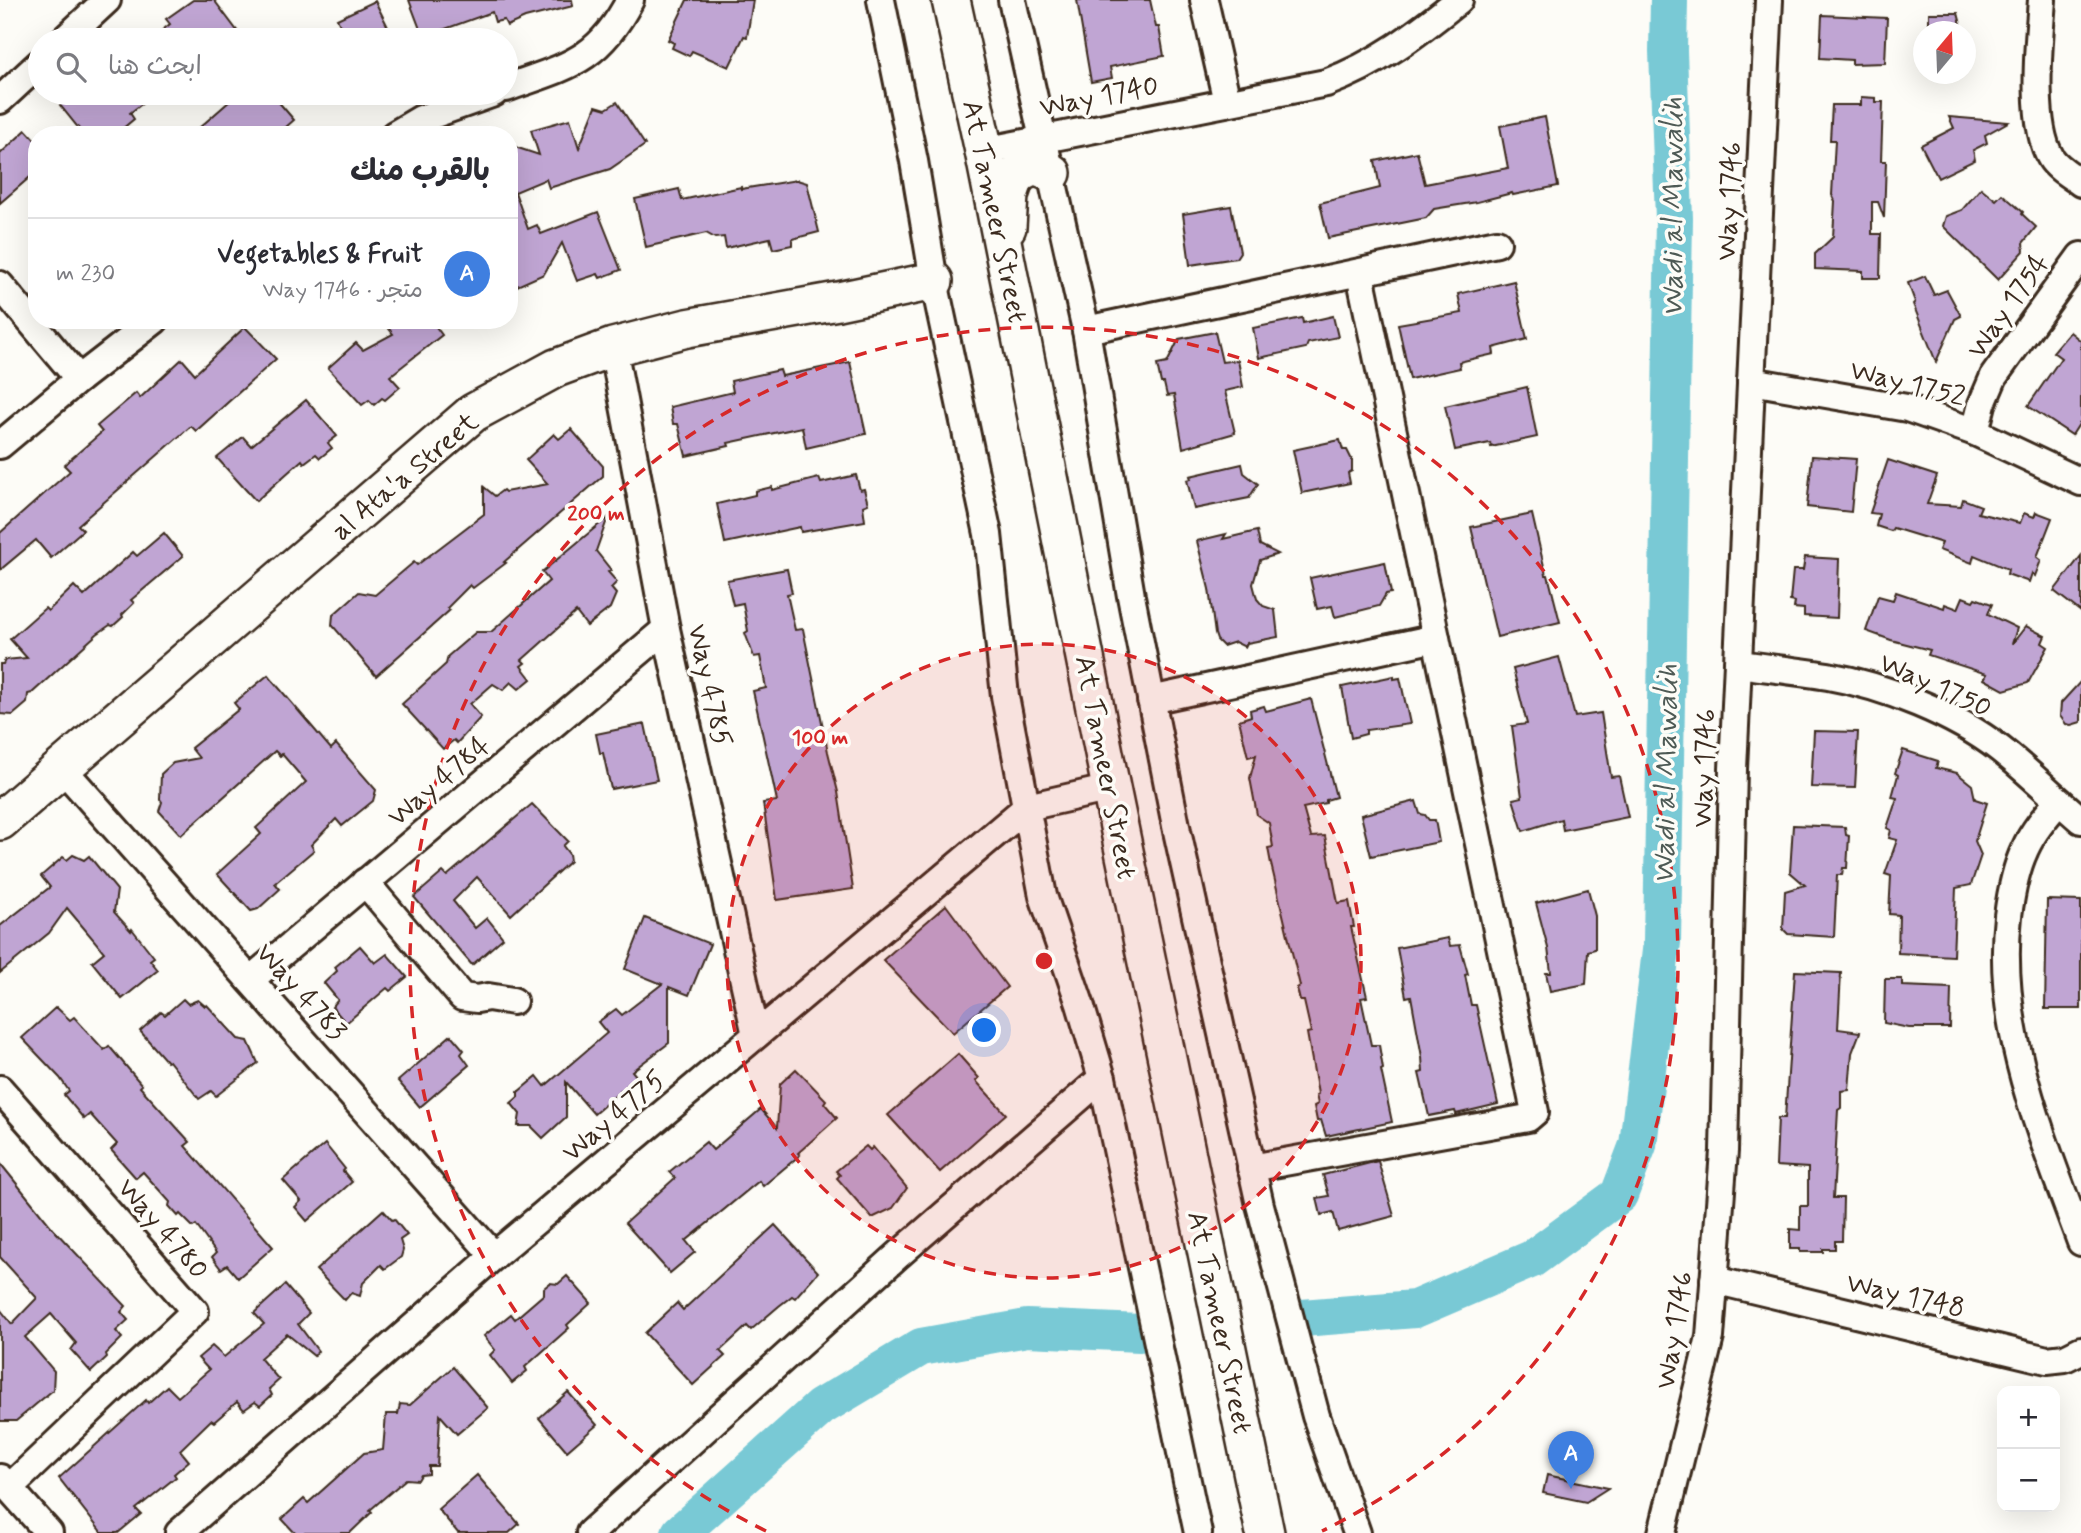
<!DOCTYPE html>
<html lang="ar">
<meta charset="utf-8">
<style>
:root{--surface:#fff;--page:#f7f7f7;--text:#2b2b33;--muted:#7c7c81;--line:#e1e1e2;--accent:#d93025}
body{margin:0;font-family:Mynerve,"Playpen Sans Arabic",sans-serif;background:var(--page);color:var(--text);direction:rtl}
.controls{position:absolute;right:21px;bottom:21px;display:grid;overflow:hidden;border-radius:14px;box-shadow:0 7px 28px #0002}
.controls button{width:63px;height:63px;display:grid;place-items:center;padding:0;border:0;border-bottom:2px solid var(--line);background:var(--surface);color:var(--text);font:35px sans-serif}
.compass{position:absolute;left:1913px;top:21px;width:63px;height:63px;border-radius:50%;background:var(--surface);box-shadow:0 7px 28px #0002;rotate:19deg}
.you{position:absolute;left:985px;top:1031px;width:24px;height:24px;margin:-18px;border:5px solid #fff;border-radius:50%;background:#1a73e8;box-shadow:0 0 0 10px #1a73e833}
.badge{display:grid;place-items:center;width:46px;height:46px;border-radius:50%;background:var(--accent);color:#fff;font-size:23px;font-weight:700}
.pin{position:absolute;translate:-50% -58px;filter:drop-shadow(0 2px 4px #0008)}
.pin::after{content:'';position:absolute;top:37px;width:24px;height:21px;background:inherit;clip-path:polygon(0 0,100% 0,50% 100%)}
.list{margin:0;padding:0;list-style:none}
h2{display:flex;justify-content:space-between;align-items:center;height:91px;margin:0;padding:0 28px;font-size:30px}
h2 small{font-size:23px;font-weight:400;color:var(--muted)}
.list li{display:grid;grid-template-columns:46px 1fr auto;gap:21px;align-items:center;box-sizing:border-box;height:112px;padding:0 28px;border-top:2px solid var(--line)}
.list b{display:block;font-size:26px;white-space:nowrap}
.list p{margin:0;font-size:23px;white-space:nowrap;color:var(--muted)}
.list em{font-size:23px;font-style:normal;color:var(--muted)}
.icon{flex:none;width:38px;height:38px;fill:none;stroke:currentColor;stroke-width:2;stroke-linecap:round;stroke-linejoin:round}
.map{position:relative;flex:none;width:2081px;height:1533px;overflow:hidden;direction:ltr}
.search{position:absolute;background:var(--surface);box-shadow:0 7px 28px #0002;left:28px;top:28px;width:490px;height:77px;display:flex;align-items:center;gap:18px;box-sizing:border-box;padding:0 24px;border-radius:38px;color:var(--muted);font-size:26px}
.panel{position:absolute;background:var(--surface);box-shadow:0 7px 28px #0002;left:28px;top:126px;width:490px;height:203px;border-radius:28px;direction:rtl}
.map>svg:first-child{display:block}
</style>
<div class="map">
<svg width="2081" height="1533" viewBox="0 0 2081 1533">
<rect width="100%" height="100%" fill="#fdfcf7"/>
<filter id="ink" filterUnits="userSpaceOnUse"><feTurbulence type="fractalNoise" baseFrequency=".0143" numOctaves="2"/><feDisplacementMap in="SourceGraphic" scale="14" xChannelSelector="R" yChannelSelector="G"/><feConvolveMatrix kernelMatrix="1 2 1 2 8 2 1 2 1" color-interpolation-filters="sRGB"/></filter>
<g filter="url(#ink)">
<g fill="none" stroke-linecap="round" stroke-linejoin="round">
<g stroke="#79c9d5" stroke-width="38">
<path d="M1302 1318 1415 1309 1532 1259 1619 1195 1638 1145 1662 942 1674 219 1668 51 1669 0"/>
<path d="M680 1533 821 1407 921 1347 1027 1328 1140 1333"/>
</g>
</g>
<g fill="#c0a5d3" stroke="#3b2a1e" stroke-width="2">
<path d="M193 0H214L244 40H150L170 24 166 19Z"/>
<path d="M409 0H572L573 6 525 18 507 26 504 20 495 22 492 12 423 37Z"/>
<path d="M687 0H753L747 37 744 36 729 67 692 51 689 56 672 48 674 43 668 40Z"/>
<path d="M1077 0H1150L1156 27H1159L1164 56 1110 67 1112 78 1091 82Z"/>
<path d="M375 1 391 33 383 40H318L341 27 337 19Z"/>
<path d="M1929 13H1958L1963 32H1929Z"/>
<path d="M1822 15 1887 18 1885 63 1852 64V60L1820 58Z"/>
<path d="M73 93H156L130 113 134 119 115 135H84L60 105Z"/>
<path d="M239 93H271L294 120 277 135H191Z"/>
<path d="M1861 97 1876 98V102H1883L1881 161H1886L1884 218 1878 202H1872V234H1881L1880 278H1863V271L1815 269V254L1833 237 1835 201 1832 195 1835 140H1830L1832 105H1861Z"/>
<path d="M617 102 645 145 610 169 549 188 546 179 515 192 528 229 537 225 541 234 598 212 621 270 600 278 598 274 577 281 562 243 544 274 515 287 509 274V145L539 155 531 130 570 119 579 148 596 106 606 109Z"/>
<path d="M1545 117 1558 186 1513 195 1512 193 1477 202 1434 209 1426 218 1328 238 1320 203 1380 188 1375 161 1417 152 1425 184 1508 168 1500 126Z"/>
<path d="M1949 117 2008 122 1985 135 1987 143 1973 150 1975 160 1938 178 1921 145 1954 128Z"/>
<path d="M26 130 37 142V171L0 203V154Z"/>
<path d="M797 180 807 183 819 232 792 239V245L773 249 770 238 726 248 724 237 715 238 706 233 646 247 635 199 679 189 682 200 741 187V189Z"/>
<path d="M1981 188 1996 200 2002 194 2023 212 2022 214 2036 227 2023 243 2024 251 1998 280 1943 226 1946 216 1962 210Z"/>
<path d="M1231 206 1240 252 1236 258 1190 265 1183 214Z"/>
<path d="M1925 276 1934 295 1947 290 1961 316 1955 319 1936 362 1913 304 1915 302 1908 283Z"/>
<path d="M1514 281 1527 339 1493 348 1494 354 1459 362 1460 368 1410 379 1398 324 1462 313 1458 294Z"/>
<path d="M1333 316 1338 337 1308 343 1306 348 1259 358 1253 328 1302 318 1303 323Z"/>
<path d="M382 320H431L442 335 390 376 400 387 385 400 382 398 374 405 369 400 362 405 328 368 356 343 363 350 393 334Z"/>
<path d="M245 327 276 359 196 431 191 426 78 525 83 530 51 558 36 540 0 570V533L70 471 64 465 102 432 97 426 136 393 140 398 182 359 195 374Z"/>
<path d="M1215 332 1222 362 1238 360 1243 387 1225 391 1235 433 1183 448 1174 395 1167 396 1164 383H1161L1157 365 1167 363 1179 339Z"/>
<path d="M2070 332 2081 341V421L2072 435 2028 406 2061 358 2053 352Z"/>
<path d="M850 362 866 434 806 448 802 427 728 443 729 446 686 456 678 424H673L670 407 733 392 731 381 780 370 782 376Z"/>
<path d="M1527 387 1537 437 1491 447 1490 443 1455 450 1445 406Z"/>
<path d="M306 400 337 436 328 443 332 448 320 458 316 454 304 463 302 460 256 501 217 458 243 437 251 446Z"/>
<path d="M571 429 603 466V476L504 562 506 563 473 588 470 585 447 608 450 610 376 676 332 625 333 615 359 592 375 595 414 562 417 565 484 514V487L495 496 503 490 505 492 548 484 526 460 554 434 559 439Z"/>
<path d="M1340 440 1343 450H1347L1352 460V471L1348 473 1350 483 1302 493 1293 450Z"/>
<path d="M1812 456 1856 459 1851 512 1807 507Z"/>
<path d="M1888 460 1937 476 1927 504 1961 506 1963 499 1981 506 1978 513 2020 523 2024 513 2034 517 2036 512 2052 518 2037 557 2041 560 2035 576 2032 573 2029 582 2007 574 2008 569 1974 555 1972 563 1939 550 1942 543 1893 528 1891 531 1876 526 1879 514 1870 513Z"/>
<path d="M1242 464 1244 473 1258 484 1249 498 1194 509 1187 480 1191 479 1190 476Z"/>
<path d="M856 475 860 490 864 489 868 504 863 506 865 521 801 532 800 527 725 543 717 504 755 495V491L772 487V490L819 478 821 483Z"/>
<path d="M1532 514 1546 575H1548L1560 622 1497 637 1471 527Z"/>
<path d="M608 517 596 551 611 570 608 572 617 582 611 588 616 594 610 608 587 626 576 612 522 660 525 663 521 666 531 679 519 689 511 682 503 690 493 684 470 704 481 717 457 743 454 740 443 749 402 704 446 664 448 656 476 632H491L549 581 542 572Z"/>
<path d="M1257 531 1260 545 1278 554 1260 560 1253 584 1257 599 1263 606 1275 610 1278 637 1247 643 1245 647 1235 642 1223 646 1217 640 1215 634 1209 589 1197 541 1226 534 1223 539Z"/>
<path d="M164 533 183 556 131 600 134 603 122 615 123 617 113 626 110 625 97 634 32 693 28 694 27 703 13 715 0 714V664H3L5 660 27 658 10 639 45 608 48 611 74 586 84 596 133 552 137 556Z"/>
<path d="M2081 556V612L2054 591Z"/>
<path d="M1805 557 1839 559 1837 618 1804 616V609L1794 608 1795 602 1790 601 1793 570H1803Z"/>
<path d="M1385 562 1391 593 1386 594 1379 606 1335 617 1332 606 1317 609 1310 578Z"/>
<path d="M787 569 792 593 787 594 795 630 803 629 828 752 838 792 853 889 777 900 763 803 777 801 753 691 766 688 760 656 754 657 745 633 748 631 743 603 733 605 727 580Z"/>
<path d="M1896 592 1944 608 1945 604 1958 609 1963 597 1973 601 1975 598 1992 604 1988 614 2017 628 2012 644 2026 626 2045 636 2042 643 2048 647 2028 683 2004 690 1984 679 1987 674 1928 655 1930 650 1891 640 1866 631 1878 596 1893 600Z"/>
<path d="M1559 657 1575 717 1601 713 1611 777 1619 776 1628 817 1563 830 1561 819 1523 831 1513 799 1522 797 1512 726 1527 724 1513 669Z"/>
<path d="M268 675 331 749 336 744 376 790 373 801 342 826 336 819 311 845 314 850 275 883 280 889 258 909 251 911 217 874 261 834 256 828 306 782 282 754 280 756 275 751 181 835 159 811 162 802 160 799 161 774 173 763 199 758 191 748 239 709 234 703Z"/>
<path d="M1394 676V679L1400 678 1410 724 1366 730V734L1351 738 1342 687Z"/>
<path d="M2081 681V722L2071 725 2066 724 2060 716 2061 703Z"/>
<path d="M1311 699 1336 797 1326 800V803L1303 808 1311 837 1325 836 1338 903 1349 901 1354 927H1351L1367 997 1361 998 1371 1045H1379L1383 1069 1381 1070 1392 1122 1326 1136 1321 1120 1317 1121 1314 1106 1318 1104 1316 1095 1318 1094 1307 1033 1311 1032 1304 1001H1300L1297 988 1300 986 1271 864 1268 848 1273 847 1269 823 1257 815 1250 778 1256 755 1248 757 1239 720 1251 716 1250 710 1264 706 1266 711Z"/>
<path d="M645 724 657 780 611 789 603 753H600L596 734Z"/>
<path d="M1814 731 1858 732 1855 788 1811 787Z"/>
<path d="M1903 750 1938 761 1936 768 1957 773 1972 785 1975 799 1987 803 1975 841 1981 855 1971 885 1956 888 1953 956 1898 953 1899 915 1889 914 1891 876 1885 874 1897 840 1889 838 1891 830 1887 828 1897 798 1892 797 1898 775 1895 773Z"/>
<path d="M1416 801 1420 814 1425 815 1429 820H1435L1439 842 1371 856 1361 815Z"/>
<path d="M532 804 568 841 563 846 569 854 570 861 511 915 477 877 453 901 475 928 487 918 503 938 472 965 414 897 443 872 447 876Z"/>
<path d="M1793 825 1845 827 1846 835 1849 836 1847 868H1843L1842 875H1837L1834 937 1788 934 1783 929 1785 891 1805 885 1790 872Z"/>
<path d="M73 855 84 860 89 856 117 890 114 912 131 931 132 929 154 957 150 960 158 970 122 999 92 962 104 952 67 908 49 933 0 973V926L50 887 41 876 63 857 67 860Z"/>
<path d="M1588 889 1595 916V949L1588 951 1586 984 1550 991 1546 973H1551L1548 948 1536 903Z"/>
<path d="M2047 900 2081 901V1009H2045Z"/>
<path d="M946 905 1007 987 953 1033 883 960Z"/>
<path d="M645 918 710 944 689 995 669 987V1043L632 1071 637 1077 594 1114 566 1082V1117L543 1138 531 1126H518L520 1114 511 1103 518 1097V1092L537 1076 545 1086 607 1033 598 1022 616 1009 622 1015 662 984 625 969Z"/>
<path d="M1448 938 1450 946 1460 945 1468 974 1465 975 1471 1005H1476L1498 1104 1456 1114 1455 1111 1429 1116 1419 1073 1423 1072 1422 1057 1411 996 1406 997 1397 948Z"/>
<path d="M360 946 375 963 387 954 407 977 390 991 387 988 346 1023 332 1007 338 1000 324 983 337 971 335 967Z"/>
<path d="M1795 971 1841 973 1838 1029 1860 1032 1852 1053 1849 1090 1841 1091V1108L1838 1110 1833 1198H1843L1842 1241H1835V1249H1823V1252H1800V1249H1790V1229L1800 1230V1206H1808V1168L1776 1166 1778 1118H1785Z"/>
<path d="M1885 979H1902V986L1951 988 1950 1028H1909L1884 1023Z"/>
<path d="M183 999 188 1004 198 1000 205 1006 207 1005 238 1039 248 1041 258 1063 216 1096 211 1091 199 1099 169 1061 167 1062 140 1031 161 1012 165 1015Z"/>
<path d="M56 1007 70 1020 74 1017 104 1050 109 1046 142 1085 140 1087 190 1142 185 1146 273 1247 238 1278 227 1265 221 1269 212 1257 216 1253 196 1225 193 1227 180 1214 178 1216 169 1206 170 1202 143 1172 136 1178 111 1150 117 1144 90 1114 84 1119 64 1095 69 1091 60 1078 22 1038Z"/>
<path d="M451 1035 464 1050 461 1054 469 1065 420 1107 398 1081Z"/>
<path d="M958 1054 979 1078 976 1081 1006 1114 940 1172 888 1115Z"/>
<path d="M796 1069 826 1100 824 1103 837 1118 798 1153 800 1155 763 1186 759 1181 686 1241 695 1252 670 1273 625 1223 675 1178 669 1172 706 1142 713 1150 761 1109 777 1128 780 1084Z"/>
<path d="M325 1144 345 1169 343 1171 352 1182 307 1221 295 1207 301 1201 283 1180Z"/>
<path d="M866 1146 870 1150 873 1147 907 1188 893 1208 872 1218 837 1178 840 1175 836 1171Z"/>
<path d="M1378 1161 1394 1216 1338 1231 1333 1212 1321 1215 1317 1198 1329 1196 1323 1175Z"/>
<path d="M0 1163 54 1230 126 1306 121 1312 128 1320 116 1331 122 1338 106 1354 107 1357 91 1372 71 1350 76 1343 51 1314 25 1337 54 1371 53 1390 16 1421H0V1309L12 1324 37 1298 0 1257Z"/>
<path d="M383 1210 392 1220 394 1219 407 1235 400 1240 403 1250 401 1257 385 1269 381 1265 363 1283 360 1296 351 1293 345 1300 316 1270Z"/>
<path d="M775 1225 818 1272 795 1298 792 1296 779 1306 751 1330 747 1326 720 1351 725 1356 693 1385 645 1333 677 1303 683 1310Z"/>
<path d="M567 1276 591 1303 567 1325 569 1328 525 1367 527 1371 512 1383 490 1355 495 1350 484 1336 511 1314 515 1319 544 1294V1288L550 1283 558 1284Z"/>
<path d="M285 1285 309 1313 298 1324 318 1351 314 1356 287 1334 260 1358 279 1380 269 1389 272 1395 260 1406 255 1402 244 1410 237 1402 214 1422 211 1420 180 1450 189 1461 174 1474 176 1477 136 1509 141 1514 118 1533H102L59 1478 146 1400 148 1403 167 1386 178 1397 209 1370 198 1358 212 1346 224 1357 264 1324 254 1313Z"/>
<path d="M453 1367 488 1408 457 1434 440 1415 437 1466H429V1474L421 1475 418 1480 406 1479 370 1510 372 1512 350 1533H295L282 1519 304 1499 308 1503 364 1453 383 1450 386 1414H398L400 1404 410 1405Z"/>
<path d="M568 1392 597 1425 567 1451 539 1418Z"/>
<path d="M477 1475 519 1524 509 1533H458L438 1509Z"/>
<path d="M1547 1475 1608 1488 1586 1502 1543 1493Z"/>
</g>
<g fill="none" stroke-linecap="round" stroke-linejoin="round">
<g stroke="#3b2a1e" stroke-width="32">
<g id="street">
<path d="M881 0 914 161 934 281 988 534 1005 696 1043 896 1080 1004 1102 1078 1198 1533"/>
<path d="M1012 0 1086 330 1131 596 1177 831 1260 1205 1316 1416 1357 1533"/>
<path d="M1204 0 1227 102"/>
<path d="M2042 0C2039 40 2030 125 2051 158 2057 168 2072 176 2081 183"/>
<path d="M64 40 107 0"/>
<path d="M506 88C567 66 598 62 630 0"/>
<path d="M0 100 40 63"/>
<path d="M394 135 421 119 494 93"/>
<path d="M984 151 1326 83C1379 63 1415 35 1459 0"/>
<path d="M0 285 79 379"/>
<path d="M1086 330 1497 243"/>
<path d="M613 347 666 629 756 1035"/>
<path d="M1751 381 1907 408 1975 432 2081 482"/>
<path d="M1975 432 1982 404 1994 376 2081 256"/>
<path d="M0 445 79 379 155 320"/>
<path d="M1738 664C1768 668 1798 671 1828 676 1885 686 1955 714 2000 749 2028 771 2054 797 2081 820"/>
<path d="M1151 700 1436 638"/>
<path d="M62 768 494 1256"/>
<path d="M2059 801C2046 816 2033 831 2025 849 2015 870 2011 893 2008 916 1995 1030 2043 1138 2081 1242"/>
<path d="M365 882 462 997 477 999 488 997 513 1001"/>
<path d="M250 980 666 629"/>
<path d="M0 1089 195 1311 9 1488"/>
<path d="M1251 1168 1528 1118 1535 1112 1360 274"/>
<path d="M1714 1280 2047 1360 2065 1358 2081 1350"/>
<path d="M0 1478 49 1533"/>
<path d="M179 1533 494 1256 1027 807 1111 788"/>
<path d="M590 1533 897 1256 1102 1078"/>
<path d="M1662 1533 1710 1337 1724 1151 1733 769 1769 0"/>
</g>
</g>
<g stroke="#3b2a1e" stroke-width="42">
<g id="secondary">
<path d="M951 0 984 151 1111 788 1265 1533"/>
<path d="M1007 227 1009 195 1016 175 1034 166 1052 173"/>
<path d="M0 821 473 413 556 368 613 347 687 328 838 301 934 281"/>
</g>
</g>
<use href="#street" stroke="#fdfcf7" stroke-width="26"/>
<use href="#secondary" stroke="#fdfcf7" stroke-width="37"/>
</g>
</g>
<circle cx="1044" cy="961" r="317" fill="#d62828" fill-opacity=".12"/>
<g fill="none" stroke="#d62828" stroke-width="3.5" stroke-dasharray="12 9">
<circle cx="1044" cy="961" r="317"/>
<path d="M766 1531A634 634 0 1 1 1322 1531"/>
</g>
<g text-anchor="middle" stroke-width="7" stroke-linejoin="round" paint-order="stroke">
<g font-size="28" fill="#3b2a1e" stroke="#fdfcf7">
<text transform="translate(1099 95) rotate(-11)" y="10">Way 1740</text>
<text transform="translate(1728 201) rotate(-87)" y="10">Way 1746</text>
<text transform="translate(996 211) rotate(78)" y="10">At Tameer Street</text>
<text transform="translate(2007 305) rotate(-55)" y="10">Way 1754</text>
<text transform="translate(1908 382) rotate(14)" y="10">Way 1752</text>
<text transform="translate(404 475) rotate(-40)" y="10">al Ata'a Street</text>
<text transform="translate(1936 684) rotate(24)" y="10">Way 1750</text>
<text transform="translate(711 685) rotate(78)" y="10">Way 4785</text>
<text transform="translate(1107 767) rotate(79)" y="10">At Tameer Street</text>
<text transform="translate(1703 768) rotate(-88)" y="10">Way 1746</text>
<text transform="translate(438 780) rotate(-40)" y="10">Way 4784</text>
<text transform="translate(302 991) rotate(48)" y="10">Way 4783</text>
<text transform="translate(613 1115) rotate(-40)" y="10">Way 4775</text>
<text transform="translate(164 1228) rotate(49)" y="10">Way 4780</text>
<text transform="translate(1906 1294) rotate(13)" y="10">Way 1748</text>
<text transform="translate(1221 1322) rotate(78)" y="10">At Tameer Street</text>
<text transform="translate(1673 1330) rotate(-81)" y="10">Way 1746</text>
</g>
<g font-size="30" font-style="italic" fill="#4e5a55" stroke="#fdfcf7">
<text transform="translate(1672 207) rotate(-90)" y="10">Wadi al Mawalih</text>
<text transform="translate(1665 774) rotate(-89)" y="10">Wadi al Mawalih</text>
</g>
</g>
<circle cx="1044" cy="961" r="10" fill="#d62828" stroke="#fdfcf7" stroke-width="3.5"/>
<g font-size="21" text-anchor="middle" font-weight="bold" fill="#d62828" stroke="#fdfcf7" stroke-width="7" stroke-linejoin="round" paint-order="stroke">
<text x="596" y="520">200 m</text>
<text x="820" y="744">100 m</text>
</g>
</svg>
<div class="controls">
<button>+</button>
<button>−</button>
</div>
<svg class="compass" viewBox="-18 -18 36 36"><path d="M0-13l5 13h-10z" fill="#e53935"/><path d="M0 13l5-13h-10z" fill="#7c7c81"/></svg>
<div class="you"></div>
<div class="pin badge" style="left:1571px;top:1489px;background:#3f7fe0">A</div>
<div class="search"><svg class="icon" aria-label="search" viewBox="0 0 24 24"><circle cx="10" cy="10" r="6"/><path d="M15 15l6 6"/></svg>ابحث هنا</div>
<section class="panel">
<h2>بالقرب منك<small></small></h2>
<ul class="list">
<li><span class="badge" style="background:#3f7fe0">A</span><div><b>Vegetables &amp; Fruit</b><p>متجر · Way 1746</p></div><em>230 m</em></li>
</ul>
</section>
</div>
